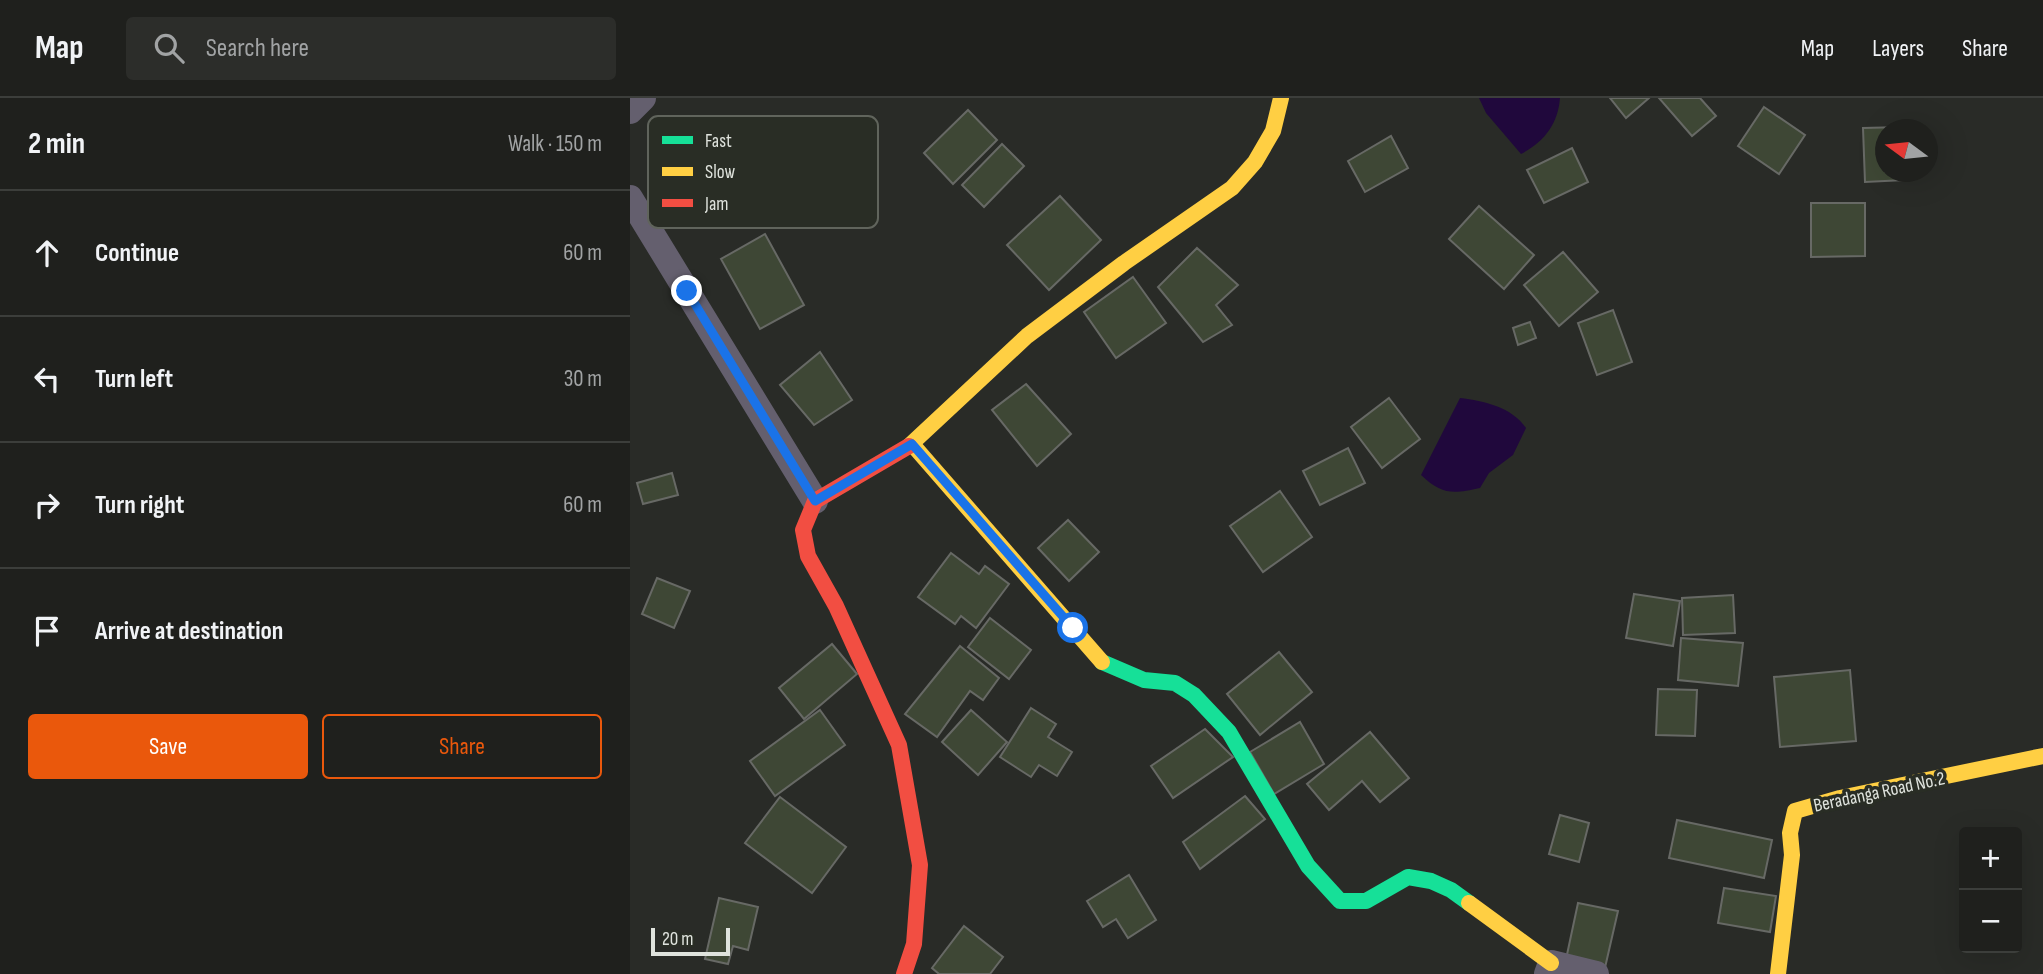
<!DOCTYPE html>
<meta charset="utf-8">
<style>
:root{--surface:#1f201d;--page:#2c2d2a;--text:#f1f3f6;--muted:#a1a3a4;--line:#3c3e3b;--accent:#ea580c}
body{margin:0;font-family:"Sofia Sans Condensed",sans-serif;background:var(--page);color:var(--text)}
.controls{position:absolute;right:21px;bottom:21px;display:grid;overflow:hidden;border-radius:7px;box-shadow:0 7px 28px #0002}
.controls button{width:63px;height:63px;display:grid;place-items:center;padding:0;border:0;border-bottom:2px solid var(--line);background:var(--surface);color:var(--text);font:35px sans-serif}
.compass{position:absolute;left:1245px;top:21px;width:63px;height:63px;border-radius:50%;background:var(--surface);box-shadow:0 7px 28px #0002;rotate:285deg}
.scale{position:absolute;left:21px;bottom:18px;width:79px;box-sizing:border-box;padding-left:7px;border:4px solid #dfe3dd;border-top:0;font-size:19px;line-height:24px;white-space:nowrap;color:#dfe3dd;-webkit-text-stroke:5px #292d25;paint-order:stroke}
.stop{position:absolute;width:21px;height:21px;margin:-16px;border:5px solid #1a73e8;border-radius:50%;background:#fff}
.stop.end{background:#1a73e8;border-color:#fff;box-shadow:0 2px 7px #0008}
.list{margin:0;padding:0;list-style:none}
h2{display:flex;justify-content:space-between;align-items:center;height:91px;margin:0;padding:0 28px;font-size:30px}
h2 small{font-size:23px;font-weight:400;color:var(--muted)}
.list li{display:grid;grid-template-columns:46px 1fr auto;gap:21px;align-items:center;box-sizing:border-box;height:126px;padding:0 28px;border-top:2px solid var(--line)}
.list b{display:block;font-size:26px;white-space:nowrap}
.list em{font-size:23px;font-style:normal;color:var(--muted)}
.actions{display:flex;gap:14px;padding:21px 28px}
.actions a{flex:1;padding:16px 0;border:2px solid var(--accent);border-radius:7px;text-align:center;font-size:24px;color:var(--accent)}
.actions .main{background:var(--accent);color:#fff}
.icon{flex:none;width:38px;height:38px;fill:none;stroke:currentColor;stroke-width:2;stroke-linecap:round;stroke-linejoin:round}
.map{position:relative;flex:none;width:1413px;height:876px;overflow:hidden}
header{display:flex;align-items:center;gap:42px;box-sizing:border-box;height:98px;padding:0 35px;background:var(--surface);border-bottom:2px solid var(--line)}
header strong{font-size:33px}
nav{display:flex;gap:38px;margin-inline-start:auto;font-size:24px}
.search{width:490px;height:63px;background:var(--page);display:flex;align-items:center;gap:18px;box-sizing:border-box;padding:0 24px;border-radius:7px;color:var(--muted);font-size:26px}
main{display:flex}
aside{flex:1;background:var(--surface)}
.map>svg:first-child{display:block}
</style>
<header>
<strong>Map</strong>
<div class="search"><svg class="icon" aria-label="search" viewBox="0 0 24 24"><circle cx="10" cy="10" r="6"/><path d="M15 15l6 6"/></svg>Search here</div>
<nav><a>Map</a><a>Layers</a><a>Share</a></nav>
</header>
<main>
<aside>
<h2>2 min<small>Walk · 150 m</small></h2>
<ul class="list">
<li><svg class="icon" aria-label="ahead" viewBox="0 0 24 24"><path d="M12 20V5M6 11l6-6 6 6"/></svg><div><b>Continue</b></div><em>60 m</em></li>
<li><svg class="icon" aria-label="left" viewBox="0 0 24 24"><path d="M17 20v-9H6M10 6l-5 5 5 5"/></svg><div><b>Turn left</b></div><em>30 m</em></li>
<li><svg class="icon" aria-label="right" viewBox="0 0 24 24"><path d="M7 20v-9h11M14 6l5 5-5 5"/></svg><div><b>Turn right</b></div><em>60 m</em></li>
<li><svg class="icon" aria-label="arrive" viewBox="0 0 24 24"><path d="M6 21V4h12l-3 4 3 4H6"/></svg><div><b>Arrive at destination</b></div></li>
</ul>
<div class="actions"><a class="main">Save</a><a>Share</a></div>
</aside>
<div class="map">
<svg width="1413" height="876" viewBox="0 0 1413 876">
<rect width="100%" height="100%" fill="#292b27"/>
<g fill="#20083c">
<path d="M849 0H930C928 26 914 44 891 56L856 15Z"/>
<path d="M830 300C854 303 882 309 896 330L883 357 859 375 850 390C823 396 812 397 791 377Z"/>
</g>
<g fill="#3e4735" stroke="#676965" stroke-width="2">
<path d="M980 0H1019L996 20Z"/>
<path d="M1029 0H1070L1086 18 1062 38Z"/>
<path d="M1134 9 1175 37 1149 76 1108 48Z"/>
<path d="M338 12 367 42 323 86 294 55Z"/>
<path d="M1273 29V32H1255V74H1275V82L1235 84 1233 30Z"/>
<path d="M761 38 778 70 735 94 718 63Z"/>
<path d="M372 46 394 68 354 109 332 87Z"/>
<path d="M942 50 958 84 914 105 897 72Z"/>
<path d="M430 98 471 142 419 192 377 147Z"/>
<path d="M1181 105H1235V158L1181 159Z"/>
<path d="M849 108 904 157 874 191 819 141Z"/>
<path d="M135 136 174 207 130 231 91 161Z"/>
<path d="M567 150 608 187 586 207 602 227 573 244 528 189Z"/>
<path d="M933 154 968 194 929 228 894 187Z"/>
<path d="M503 179 536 225 486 260 454 214Z"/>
<path d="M983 212 1002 264 967 277 948 225Z"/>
<path d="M900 224 906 240 888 247 883 230Z"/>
<path d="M190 254 222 302 184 327 150 287Z"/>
<path d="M396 286 441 336 407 368 362 312Z"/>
<path d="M759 300 790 341 752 370 721 329Z"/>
<path d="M718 350 735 385 690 407 673 373Z"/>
<path d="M42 375 48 397 13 406 7 385Z"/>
<path d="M650 393 682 439 633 474 600 428Z"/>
<path d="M438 422 469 454 439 483 408 450Z"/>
<path d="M321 455 349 476 355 468 379 486 346 530 331 518 325 526 288 499Z"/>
<path d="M27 480 60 493 44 530 12 516Z"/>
<path d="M1004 496 1050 503 1043 548 996 540Z"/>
<path d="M1103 497 1105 535 1053 537 1052 500Z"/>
<path d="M360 520 401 552 379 581 338 549Z"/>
<path d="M1051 540 1113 545 1108 588 1048 582Z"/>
<path d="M202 546 227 576 174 621 149 590Z"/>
<path d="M330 548 369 580 353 602 340 593 307 639 275 616Z"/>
<path d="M649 554 682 594 630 637 597 596Z"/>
<path d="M1220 572 1226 643 1150 649 1144 579Z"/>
<path d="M1028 591 1067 592 1065 638 1026 637Z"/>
<path d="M401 610 426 626 418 639 442 654 427 678 409 667 401 679 370 659Z"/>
<path d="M190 612 215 647 145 698 120 663Z"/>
<path d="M341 612 377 644 348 677 312 644Z"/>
<path d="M670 624 694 666 644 696 620 654Z"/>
<path d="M575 631 603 659 543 700 521 668Z"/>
<path d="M740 634 779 680 750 704 732 683 699 712 677 686Z"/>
<path d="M615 698 635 721 570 771 553 744Z"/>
<path d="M150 699 216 749 182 795 115 745Z"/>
<path d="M930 717 959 725 949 764 919 756Z"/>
<path d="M1047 722 1142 742 1134 780 1039 760Z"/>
<path d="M499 777 526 822 498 840 486 821 473 829 457 803Z"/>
<path d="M1094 790 1146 798 1140 834 1088 825Z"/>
<path d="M89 800 128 809 118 852 103 848 98 866 75 861Z"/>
<path d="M948 805 988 813 974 874 935 866Z"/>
<path d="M334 828 373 859 360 876H309L302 870Z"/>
</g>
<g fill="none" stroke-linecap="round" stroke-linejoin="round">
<g stroke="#645f6e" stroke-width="26">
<path d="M0 13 13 0"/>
<path d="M0 100 185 403"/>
<path d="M917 876 921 865 966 876"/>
</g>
<path stroke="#16e098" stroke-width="16" d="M472 564 514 582 545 585 564 597 599 634 678 768 710 803H736L778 779 801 783 821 792 839 805"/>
<g stroke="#ffcf43" stroke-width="16">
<path d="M282 346 472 564"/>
<path d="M279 348 397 238 494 165 602 90 625 64 643 33 651 0"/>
<path d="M839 805 921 865"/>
<path d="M1148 876 1162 757 1160 735 1165 713 1210 700 1413 658"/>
</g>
<path stroke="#f24e42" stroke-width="16" d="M274 876 284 846 290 767 269 647 206 508 178 458 173 432 185 403 279 348"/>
</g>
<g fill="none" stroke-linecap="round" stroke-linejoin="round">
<path stroke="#1a73e8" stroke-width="9" d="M57 193 185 403 282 346 443 530"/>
</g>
<g text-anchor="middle" stroke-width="7" stroke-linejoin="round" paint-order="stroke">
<g font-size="19" fill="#dfe3dd" stroke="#292d25">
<text transform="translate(1249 693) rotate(-12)" y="7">Beradanga Road No.2</text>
</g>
</g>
<rect x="18" y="18" width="230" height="112" rx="10" fill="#292d25" stroke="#60645c" stroke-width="2"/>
<rect x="32" y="38" width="31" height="8" fill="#16e098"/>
<rect x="32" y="69" width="31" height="9" fill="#ffcf43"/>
<rect x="32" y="101" width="31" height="8" fill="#f24e42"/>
<g font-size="19" fill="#dfe3dd">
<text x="75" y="49">Fast</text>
<text x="75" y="80">Slow</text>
<text x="75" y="112">Jam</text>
</g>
</svg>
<div class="controls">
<button>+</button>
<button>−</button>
</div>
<svg class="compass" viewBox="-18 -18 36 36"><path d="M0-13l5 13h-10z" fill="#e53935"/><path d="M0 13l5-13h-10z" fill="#a1a3a4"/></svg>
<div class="scale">20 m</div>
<div class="stop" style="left:443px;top:530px"></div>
<div class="stop end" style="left:57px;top:193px"></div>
</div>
</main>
